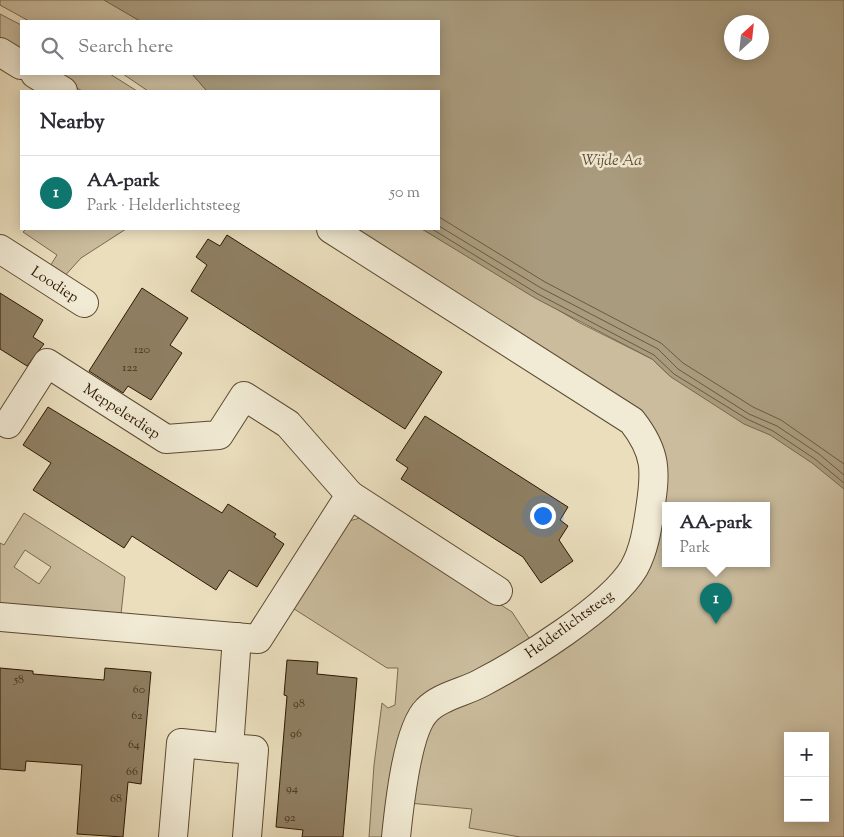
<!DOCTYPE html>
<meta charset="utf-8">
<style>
:root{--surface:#fff;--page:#f2f2f3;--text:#2b2b33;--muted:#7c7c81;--line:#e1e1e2;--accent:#0f766e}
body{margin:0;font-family:"Sorts Mill Goudy",serif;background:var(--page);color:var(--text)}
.controls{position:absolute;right:15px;bottom:15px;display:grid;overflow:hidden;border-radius:0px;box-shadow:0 2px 12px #0003}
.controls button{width:45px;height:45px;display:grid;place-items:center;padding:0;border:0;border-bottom:1px solid var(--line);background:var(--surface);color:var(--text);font:25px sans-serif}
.compass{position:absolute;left:724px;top:15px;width:45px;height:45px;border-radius:50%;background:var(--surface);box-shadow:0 2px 12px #0003;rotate:27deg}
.you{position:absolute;left:542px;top:515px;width:18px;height:18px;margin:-12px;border:4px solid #fff;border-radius:50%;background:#1a73e8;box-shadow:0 0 0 8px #1a73e833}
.badge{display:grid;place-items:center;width:32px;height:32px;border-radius:50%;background:var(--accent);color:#fff;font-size:16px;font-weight:700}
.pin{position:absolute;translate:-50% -41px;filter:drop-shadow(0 1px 2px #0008)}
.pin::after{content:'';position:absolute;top:26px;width:18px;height:15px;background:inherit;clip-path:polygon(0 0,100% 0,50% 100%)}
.popup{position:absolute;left:662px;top:502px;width:108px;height:65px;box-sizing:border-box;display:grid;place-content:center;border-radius:0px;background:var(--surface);filter:drop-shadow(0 1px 4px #0005);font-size:16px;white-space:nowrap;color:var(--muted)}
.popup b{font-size:19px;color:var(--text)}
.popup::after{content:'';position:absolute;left:50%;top:100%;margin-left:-10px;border:10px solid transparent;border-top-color:var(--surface)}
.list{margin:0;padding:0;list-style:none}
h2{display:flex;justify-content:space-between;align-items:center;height:65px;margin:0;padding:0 20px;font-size:21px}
h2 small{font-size:16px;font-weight:400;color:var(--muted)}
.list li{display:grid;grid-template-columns:32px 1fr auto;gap:15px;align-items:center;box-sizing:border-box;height:75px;padding:0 20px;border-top:1px solid var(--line)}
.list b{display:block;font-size:19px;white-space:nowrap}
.list p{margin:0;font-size:16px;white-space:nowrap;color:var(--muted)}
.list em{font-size:16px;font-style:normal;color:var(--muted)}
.icon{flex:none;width:28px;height:28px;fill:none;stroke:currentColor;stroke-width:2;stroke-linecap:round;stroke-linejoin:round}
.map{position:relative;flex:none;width:844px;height:837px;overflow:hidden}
.search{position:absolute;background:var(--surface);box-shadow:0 2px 12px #0003;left:20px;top:20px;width:420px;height:55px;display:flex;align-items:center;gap:12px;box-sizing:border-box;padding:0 18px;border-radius:0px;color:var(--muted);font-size:19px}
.panel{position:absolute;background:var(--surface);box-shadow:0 2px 12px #0003;left:20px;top:90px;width:420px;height:140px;border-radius:0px}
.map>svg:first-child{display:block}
</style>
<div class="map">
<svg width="844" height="837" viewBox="0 0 844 837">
<rect width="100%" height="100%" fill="#eadebd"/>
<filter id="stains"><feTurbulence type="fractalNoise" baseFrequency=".004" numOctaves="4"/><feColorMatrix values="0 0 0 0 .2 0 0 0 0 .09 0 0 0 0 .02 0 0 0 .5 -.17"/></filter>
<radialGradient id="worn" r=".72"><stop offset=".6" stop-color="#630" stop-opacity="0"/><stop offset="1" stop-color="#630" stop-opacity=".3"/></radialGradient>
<g fill="#cabc9d" stroke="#7b6a50" fill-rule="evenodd">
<path d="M0 0H104L140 21H29L0 5Z"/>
<path d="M0 14 21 25V52L0 39Z"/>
<path d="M55 74H110L137 91H82Z"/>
<path d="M123 74H192L207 91H148Z"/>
<path d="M26 229H126L81 258 61 280 47 271 57 255 23 232Z"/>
<path d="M347 229H422L580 323 652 359 671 377 844 423V837H520L469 828 472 809 409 803 427 725 625 596 661 457ZM666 505H766V563H666ZM788 736H825V818H788Z"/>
<path d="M24 513 125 577 121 614 0 604V543L4 545ZM25 550 51 567 39 584 14 567Z"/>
<path d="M360 518 372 521 512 612 529 638 528 644 434 693 388 837H369L374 765 382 703 388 708 395 705 398 668H387L291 607 349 521Z"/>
</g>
<path fill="#a99b7d" stroke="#77674c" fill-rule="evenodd" d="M104 0H844V489L812 463 770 435 744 424 671 377 652 359 535 298 422 229H439V91H207L192 74H439V21H140ZM732 22H762V52H732Z"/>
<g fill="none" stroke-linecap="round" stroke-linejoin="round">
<g stroke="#6a5a40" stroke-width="1">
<path d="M439 217 545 282 661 343 683 363 753 407 781 420 844 464"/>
<path d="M439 226 541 288 658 349 678 369 749 414 777 426 819 454 844 475"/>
<path d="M432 229 538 294 654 355 674 374 747 419 773 431 815 459 844 483"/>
</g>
</g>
<g fill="#8f7f63" stroke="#2c1802">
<path d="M227 235 442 372 405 429 191 291 207 265 196 257 208 239 220 246Z"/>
<path d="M142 288 188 318 170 345 182 353 151 400 128 386 123 393 89 371Z"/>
<path d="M0 293 43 320 33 337 44 344 27 366 0 349Z"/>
<path d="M48 407 222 513 228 504 276 534 274 537 284 544 257 587 229 570 216 590 132 536 124 548 33 490 51 463 23 445Z"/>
<path d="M425 416 568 507 560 520 568 526 559 540 573 561 541 583 523 557 401 479 408 468 396 460Z"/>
<path d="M287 660 318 662 317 674 357 678 343 837H302L303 830 276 827 287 696 284 695Z"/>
<path d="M0 668 33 671V674L104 680 105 668 151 672 141 784 128 782 123 837 77 834 82 765 26 761 25 771 0 769Z"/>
</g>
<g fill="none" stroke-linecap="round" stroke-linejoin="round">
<g stroke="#5c4a31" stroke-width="30">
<g id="minor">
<path d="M0 52 21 65"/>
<path d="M35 74 63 91"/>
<path d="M331 229 632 421C657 453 656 471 650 510 647 530 644 550 634 568 611 607 523 661 481 683 465 692 440 696 427 710 407 729 399 808 396 837"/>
<path d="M0 249 84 303"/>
<path d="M350 495 498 591"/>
<path d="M0 617 258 639 350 495 288 424 244 396 219 435 166 439 47 363 8 424"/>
<path d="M237 637 229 748 254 750 247 837"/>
<path d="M173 837 181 743 229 748"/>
</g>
</g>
<use href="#minor" stroke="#f1ead4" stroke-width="28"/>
</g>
<g text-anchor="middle" stroke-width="5" stroke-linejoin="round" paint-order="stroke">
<g font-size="12" fill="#45321a">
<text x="142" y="353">120</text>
<text x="130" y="371">122</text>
<text x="19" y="683">58</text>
<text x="139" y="693">60</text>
<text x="299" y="707">98</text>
<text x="137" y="719">62</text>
<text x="296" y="737">96</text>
<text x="134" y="748">64</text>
<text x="132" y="775">66</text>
<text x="292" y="792">94</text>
<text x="116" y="802">68</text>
<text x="290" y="821">92</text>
</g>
<g font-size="15" fill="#2c1802" stroke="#f1ead4">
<text transform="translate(55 284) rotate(33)" y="5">Loodiep</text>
<text transform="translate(122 411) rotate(33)" y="5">Meppelerdiep</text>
<text transform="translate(569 624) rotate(-36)" y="5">Helderlichtsteeg</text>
</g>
<g font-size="16" font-style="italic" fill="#5e4c33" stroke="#f1ead4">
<text x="612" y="165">Wijde Aa</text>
</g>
</g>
<rect width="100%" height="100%" filter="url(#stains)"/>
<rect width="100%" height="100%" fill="url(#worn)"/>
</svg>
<div class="controls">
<button>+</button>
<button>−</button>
</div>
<svg class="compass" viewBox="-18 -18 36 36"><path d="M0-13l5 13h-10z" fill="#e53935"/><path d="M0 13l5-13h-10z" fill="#7c7c81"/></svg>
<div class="you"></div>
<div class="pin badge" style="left:716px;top:624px">1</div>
<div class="popup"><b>AA-park</b>Park</div>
<div class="search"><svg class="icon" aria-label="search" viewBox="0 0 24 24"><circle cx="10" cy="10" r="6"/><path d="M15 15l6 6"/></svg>Search here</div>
<section class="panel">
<h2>Nearby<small></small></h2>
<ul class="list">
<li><span class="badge">1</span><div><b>AA-park</b><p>Park · Helderlichtsteeg</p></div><em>50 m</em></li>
</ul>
</section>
</div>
